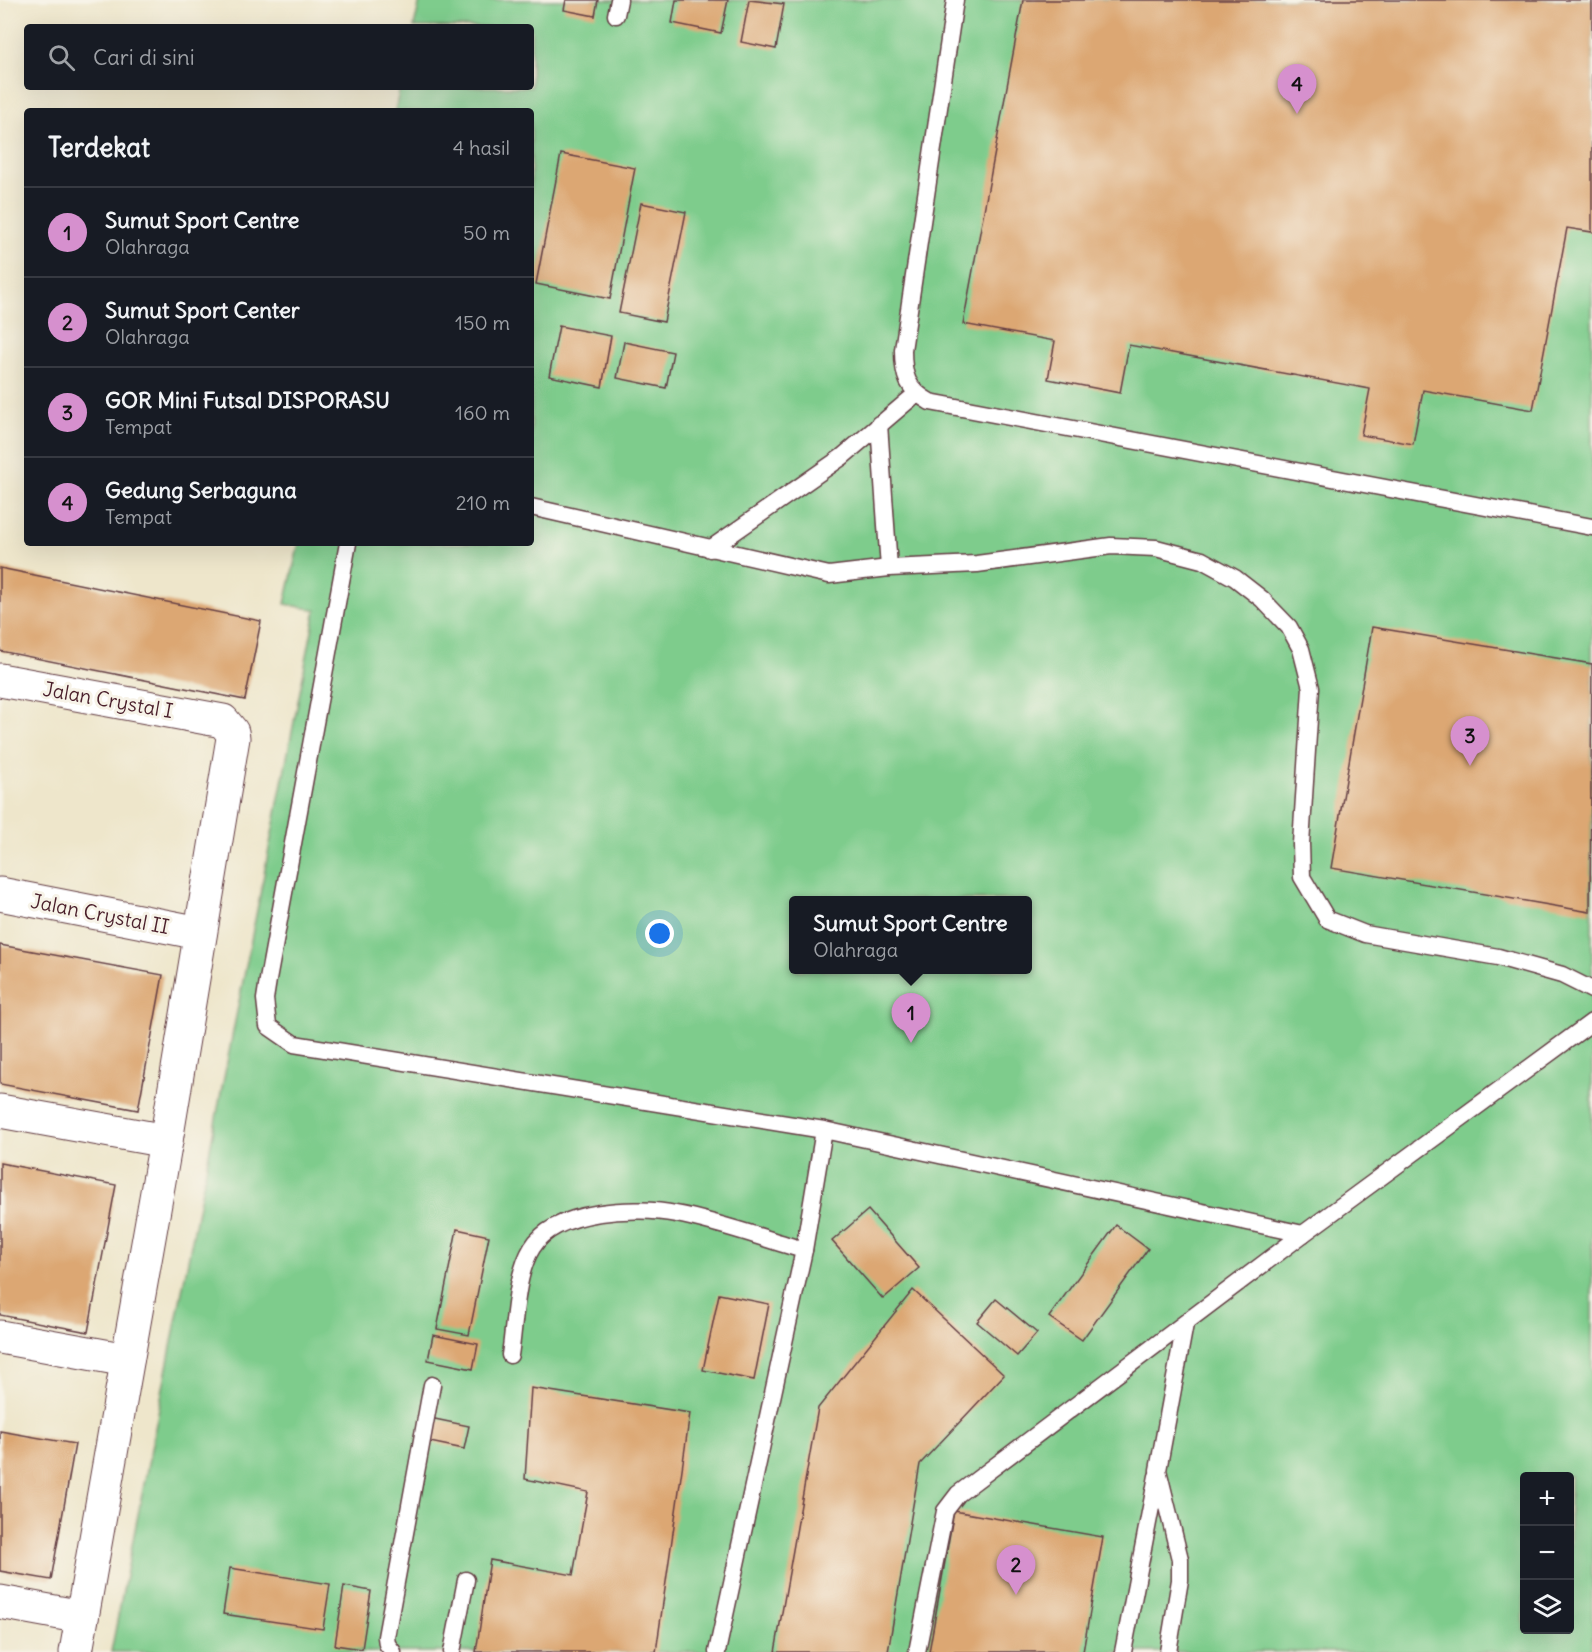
<!DOCTYPE html>
<html lang="id">
<meta charset="utf-8">
<style>
:root{--surface:#171b24;--page:#242831;--text:#f1f3f6;--muted:#9ea1a6;--line:#363941;--accent:#d690ce}
body{margin:0;font-family:Delius,sans-serif;background:var(--page);color:var(--text)}
.controls{position:absolute;right:18px;bottom:18px;display:grid;overflow:hidden;border-radius:6px;box-shadow:0 6px 24px #0002}
.controls button{width:54px;height:54px;display:grid;place-items:center;padding:0;border:0;border-bottom:2px solid var(--line);background:var(--surface);color:var(--text);font:30px sans-serif}
.you{position:absolute;left:660px;top:934px;width:21px;height:21px;margin:-15px;border:4px solid #fff;border-radius:50%;background:#1a73e8;box-shadow:0 0 0 9px #1a73e833}
.badge{display:grid;place-items:center;width:39px;height:39px;border-radius:50%;background:var(--accent);color:#111;font-size:20px;font-weight:700}
.pin{position:absolute;translate:-50% -50px;filter:drop-shadow(0 2px 3px #0008)}
.pin::after{content:'';position:absolute;top:32px;width:21px;height:18px;background:inherit;clip-path:polygon(0 0,100% 0,50% 100%)}
.popup{position:absolute;left:789px;top:896px;width:243px;height:78px;box-sizing:border-box;display:grid;place-content:center;border-radius:6px;background:var(--surface);filter:drop-shadow(0 2px 4px #0005);font-size:20px;white-space:nowrap;color:var(--muted)}
.popup b{font-size:22px;color:var(--text)}
.popup::after{content:'';position:absolute;left:50%;top:100%;margin-left:-12px;border:12px solid transparent;border-top-color:var(--surface)}
.list{margin:0;padding:0;list-style:none}
h2{display:flex;justify-content:space-between;align-items:center;height:78px;margin:0;padding:0 24px;font-size:26px}
h2 small{font-size:20px;font-weight:400;color:var(--muted)}
.list li{display:grid;grid-template-columns:39px 1fr auto;gap:18px;align-items:center;box-sizing:border-box;height:90px;padding:0 24px;border-top:2px solid var(--line)}
.list b{display:block;font-size:22px;white-space:nowrap}
.list p{margin:0;font-size:20px;white-space:nowrap;color:var(--muted)}
.list em{font-size:20px;font-style:normal;color:var(--muted)}
.icon{flex:none;width:33px;height:33px;fill:none;stroke:currentColor;stroke-width:2;stroke-linecap:round;stroke-linejoin:round}
.map{position:relative;flex:none;width:1592px;height:1652px;overflow:hidden}
.search{position:absolute;background:var(--surface);box-shadow:0 6px 24px #0002;left:24px;top:24px;width:510px;height:66px;display:flex;align-items:center;gap:15px;box-sizing:border-box;padding:0 21px;border-radius:6px;color:var(--muted);font-size:22px}
.panel{position:absolute;background:var(--surface);box-shadow:0 6px 24px #0002;left:24px;top:108px;width:510px;height:438px;border-radius:6px}
.map>svg:first-child{display:block}
</style>
<div class="map">
<svg width="1592" height="1652" viewBox="0 0 1592 1652">
<rect width="100%" height="100%" fill="#f7f3e8"/>
<filter id="ink" filterUnits="userSpaceOnUse"><feTurbulence type="fractalNoise" baseFrequency=".0167" numOctaves="2"/><feDisplacementMap in="SourceGraphic" scale="12" xChannelSelector="R" yChannelSelector="G"/><feConvolveMatrix kernelMatrix="1 2 1 2 8 2 1 2 1" color-interpolation-filters="sRGB"/></filter>
<filter id="wash" filterUnits="userSpaceOnUse"><feTurbulence type="fractalNoise" baseFrequency=".008" numOctaves="4" result="noise"/><feDisplacementMap in="SourceGraphic" scale="24" xChannelSelector="R" yChannelSelector="G"/><feGaussianBlur stdDeviation="1.35" result="paint"/><feColorMatrix in="noise" values="0 0 0 0 0 0 0 0 0 0 0 0 0 0 0 0 0 1.4 0 .05"/><feComposite in="paint" operator="in"/></filter>
<g filter="url(#wash)">
<rect width="100%" height="100%" fill="#eee6cb"/>
<path fill="#7ecc8c" stroke="#64765c" stroke-width="1.5" fill-rule="evenodd" d="M420 0H1592V1652H111L316 610 285 604 299 543H531V111H395L400 87H531V27H414ZM794 900H1028V970H794ZM1524 1476H1570V1630H1524Z"/>
<g id="blocks">
<g fill="#dca773">
<path d="M566 0H598L595 16 564 10Z"/>
<path d="M676 0H728L721 33 672 23Z"/>
<path d="M749 0 784 4 776 49 741 42Z"/>
<path d="M1023 0H1592V232L1567 228 1533 410 1423 390 1413 444 1361 435 1370 389 1129 345 1120 393 1048 379 1055 341 963 324Z"/>
<path d="M561 154 635 168 610 299 536 284Z"/>
<path d="M641 203 686 212 664 322 619 313Z"/>
<path d="M559 326 611 336 602 387 549 376Z"/>
<path d="M624 342 673 352 666 388 617 378Z"/>
<path d="M0 568 261 621 245 700 0 651Z"/>
<path d="M1372 627 1592 664 1590 912 1331 868Z"/>
<path d="M0 945 163 975 138 1110 0 1084Z"/>
<path d="M0 1163 116 1185 88 1332 0 1315Z"/>
<path d="M868 1210 919 1268 883 1299 832 1241Z"/>
<path d="M1116 1225 1148 1249 1082 1340 1049 1317Z"/>
<path d="M457 1229 489 1236 469 1335 437 1329Z"/>
<path d="M913 1290 1004 1375 920 1464 888 1652H775L818 1408Z"/>
<path d="M719 1294 769 1304 754 1380 703 1370Z"/>
<path d="M996 1299 1037 1333 1017 1356 977 1322Z"/>
<path d="M433 1335 478 1344 473 1369 428 1360Z"/>
<path d="M531 1388 690 1413 656 1652H476L490 1560 573 1575 588 1492 525 1479Z"/>
<path d="M430 1418 469 1426 464 1449 425 1441Z"/>
<path d="M0 1431 75 1444 51 1580 0 1571Z"/>
<path d="M954 1511 1103 1537 1083 1652H929Z"/>
<path d="M230 1568 330 1584 323 1629 223 1614Z"/>
<path d="M344 1586 371 1591 362 1649 335 1645Z"/>
</g>
</g>
</g>
<g filter="url(#ink)">
<use href="#blocks" fill-opacity="0" stroke="#633d43" stroke-width="1.5"/>
<g fill="none" stroke-linecap="round" stroke-linejoin="round">
<g stroke="#633d43" stroke-width="19">
<g id="lane">
<path d="M955 0 903 350C903 376 907 389 930 402L1592 527"/>
<path d="M616 15 619 0"/>
<path d="M879 424 889 568"/>
<path d="M531 507 829 575 889 568 977 564 1111 546 1156 548 1202 560 1235 578 1262 599 1289 627 1301 649 1311 688 1301 844 1302 877 1327 919 1365 934 1498 957 1562 975 1592 990"/>
<path d="M348 543 268 980 265 999 268 1026 294 1044 824 1130"/>
<path d="M710 549 842 457 916 394"/>
<path d="M510 1355C515 1324 515 1275 532 1248 555 1209 637 1206 676 1214 719 1222 762 1238 804 1250"/>
<path d="M393 1652 387 1644 386 1637 432 1385"/>
<path d="M452 1652 466 1580"/>
<path d="M717 1652 804 1250 824 1130 1303 1234"/>
<path d="M917 1652 945 1511 958 1494 1303 1234 1592 1022"/>
<path d="M1123 1652 1157 1476"/>
<path d="M1168 1652 1180 1580V1559L1158 1470 1185 1324"/>
</g>
</g>
<g stroke="#633d43" stroke-width="35">
<g id="street">
<path d="M0 680 223 721 232 732 233 738 166 1141 76 1652"/>
<path d="M0 894 200 933"/>
<path d="M0 1111 166 1141"/>
<path d="M0 1337 127 1360"/>
<path d="M0 1602 82 1617"/>
</g>
</g>
<use href="#lane" stroke="#fff" stroke-width="16"/>
<use href="#street" stroke="#fff" stroke-width="33"/>
</g>
</g>
<g text-anchor="middle" stroke-width="6" stroke-linejoin="round" paint-order="stroke">
<g font-size="20" fill="#4a1f2b" stroke="#f7f3e8">
<text transform="translate(108 700) rotate(10)" y="7">Jalan Crystal I</text>
<text transform="translate(100 914) rotate(11)" y="7">Jalan Crystal II</text>
</g>
</g>
</svg>
<div class="controls">
<button>+</button>
<button>−</button>
<button><svg class="icon" aria-label="layers" viewBox="0 0 24 24"><path d="M12 4l9 5-9 5-9-5zM3 14l9 5 9-5"/></svg></button>
</div>
<div class="you"></div>
<div class="pin badge" style="left:911px;top:1043px">1</div>
<div class="popup"><b>Sumut Sport Centre</b>Olahraga</div>
<div class="pin badge" style="left:1016px;top:1595px">2</div>
<div class="pin badge" style="left:1470px;top:766px">3</div>
<div class="pin badge" style="left:1297px;top:114px">4</div>
<div class="search"><svg class="icon" aria-label="search" viewBox="0 0 24 24"><circle cx="10" cy="10" r="6"/><path d="M15 15l6 6"/></svg>Cari di sini</div>
<section class="panel">
<h2>Terdekat<small>4 hasil</small></h2>
<ul class="list">
<li><span class="badge">1</span><div><b>Sumut Sport Centre</b><p>Olahraga</p></div><em>50 m</em></li>
<li><span class="badge">2</span><div><b>Sumut Sport Center</b><p>Olahraga</p></div><em>150 m</em></li>
<li><span class="badge">3</span><div><b>GOR Mini Futsal DISPORASU</b><p>Tempat</p></div><em>160 m</em></li>
<li><span class="badge">4</span><div><b>Gedung Serbaguna</b><p>Tempat</p></div><em>210 m</em></li>
</ul>
</section>
</div>
